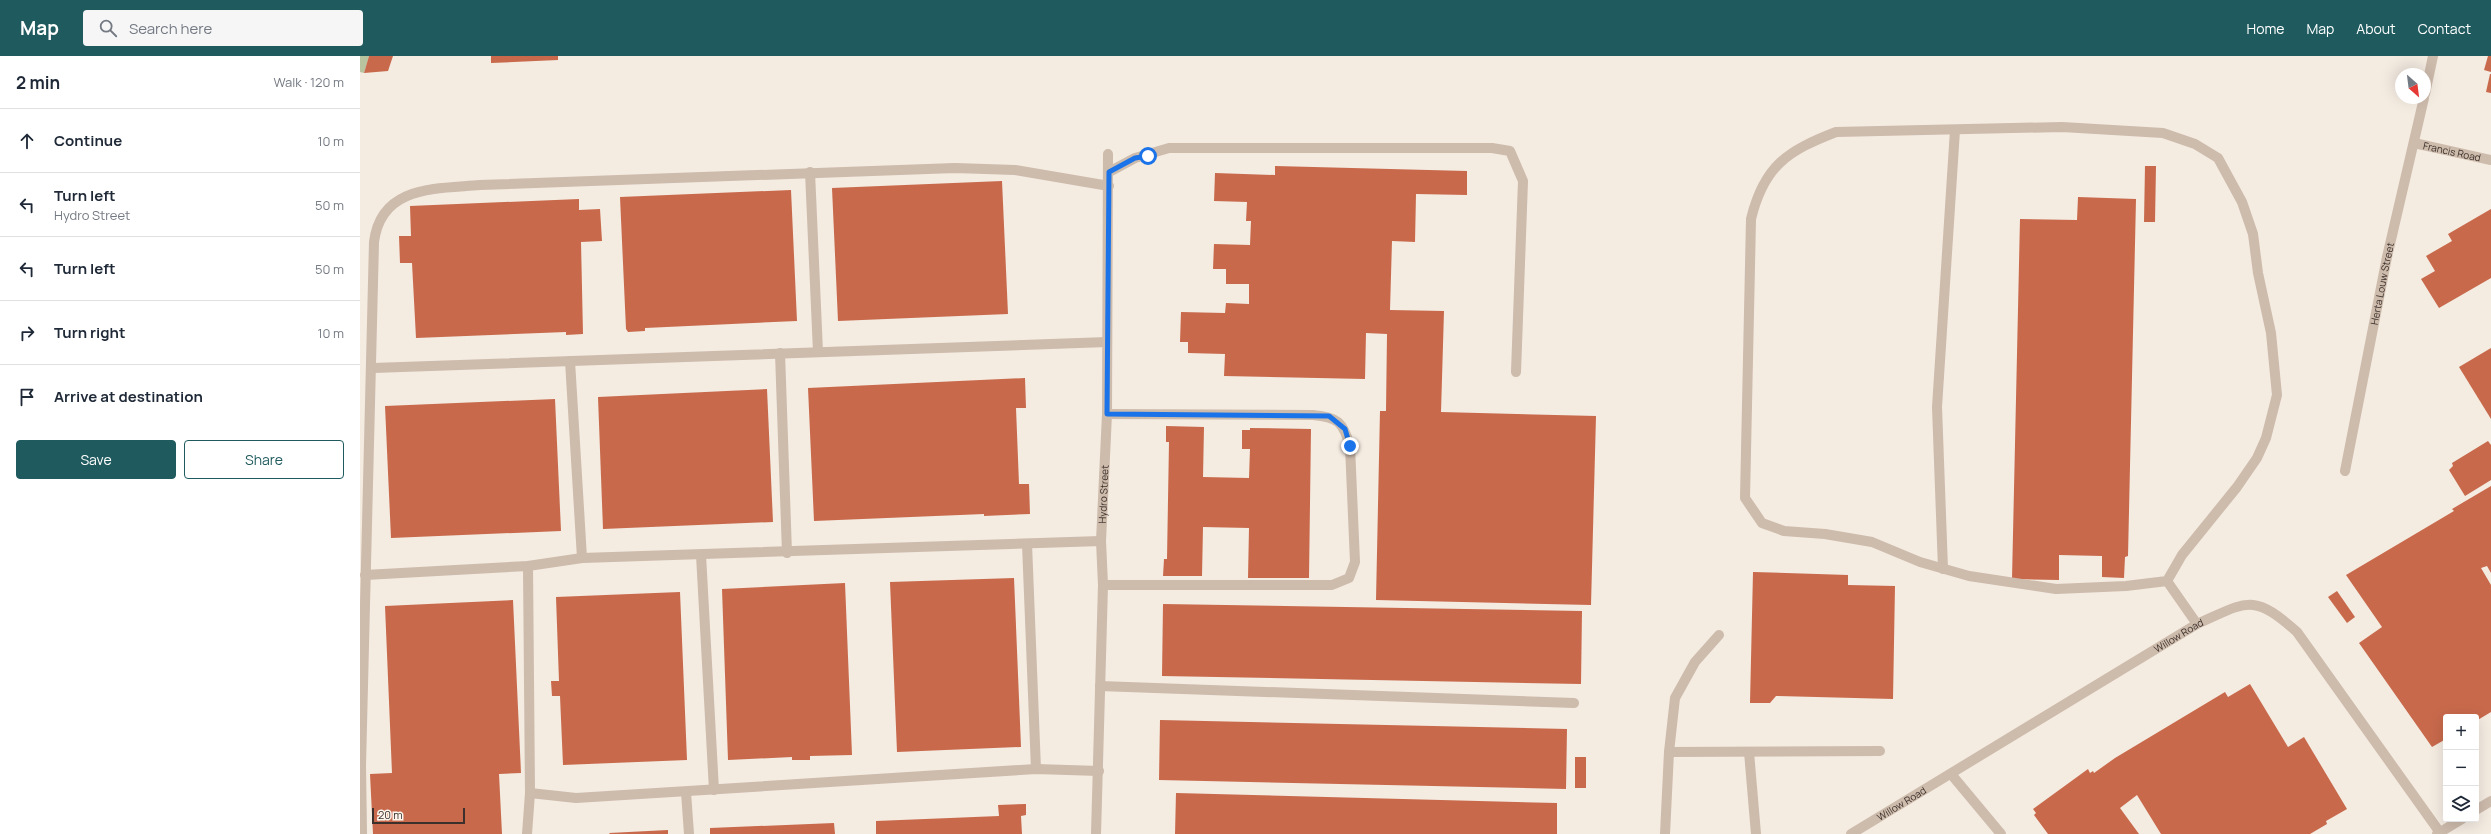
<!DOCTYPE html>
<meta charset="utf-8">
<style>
:root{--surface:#fff;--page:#f6f6f7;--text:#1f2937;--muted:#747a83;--line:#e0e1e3;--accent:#1f5a5e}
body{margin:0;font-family:Manrope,sans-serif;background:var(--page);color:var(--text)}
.controls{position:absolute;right:12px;bottom:12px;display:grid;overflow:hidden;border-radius:4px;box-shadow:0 4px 16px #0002}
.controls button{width:36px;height:36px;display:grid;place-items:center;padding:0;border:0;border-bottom:1px solid var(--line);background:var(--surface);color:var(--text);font:20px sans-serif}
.compass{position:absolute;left:2035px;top:12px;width:36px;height:36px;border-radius:50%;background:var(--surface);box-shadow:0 4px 16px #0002;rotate:152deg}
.scale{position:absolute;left:12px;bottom:10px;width:93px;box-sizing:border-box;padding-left:4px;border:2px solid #3b302b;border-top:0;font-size:11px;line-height:14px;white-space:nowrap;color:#3b302b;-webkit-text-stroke:3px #fbf5ee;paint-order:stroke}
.stop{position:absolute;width:12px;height:12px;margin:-9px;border:3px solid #1a73e8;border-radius:50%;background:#fff}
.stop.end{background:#1a73e8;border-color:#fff;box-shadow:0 1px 4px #0008}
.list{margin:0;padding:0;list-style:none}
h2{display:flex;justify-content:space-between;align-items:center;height:52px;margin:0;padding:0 16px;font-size:17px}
h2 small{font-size:13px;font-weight:400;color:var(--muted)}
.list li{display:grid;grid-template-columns:26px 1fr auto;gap:12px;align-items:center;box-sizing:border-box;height:64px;padding:0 16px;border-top:1px solid var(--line)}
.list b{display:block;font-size:15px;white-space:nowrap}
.list p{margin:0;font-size:13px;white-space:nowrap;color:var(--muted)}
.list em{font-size:13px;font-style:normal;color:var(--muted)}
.actions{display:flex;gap:8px;padding:12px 16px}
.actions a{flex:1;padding:9px 0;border:1px solid var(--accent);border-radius:4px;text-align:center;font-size:14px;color:var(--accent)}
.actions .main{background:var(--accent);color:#fff}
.icon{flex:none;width:22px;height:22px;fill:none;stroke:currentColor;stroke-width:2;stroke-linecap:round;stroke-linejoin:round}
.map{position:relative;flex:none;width:2131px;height:778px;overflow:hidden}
header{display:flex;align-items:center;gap:24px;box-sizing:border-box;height:56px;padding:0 20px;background:var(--accent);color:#fff}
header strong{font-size:19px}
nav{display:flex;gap:22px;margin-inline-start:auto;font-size:14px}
.search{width:280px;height:36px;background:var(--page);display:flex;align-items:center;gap:10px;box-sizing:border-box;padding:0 14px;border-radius:4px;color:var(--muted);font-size:15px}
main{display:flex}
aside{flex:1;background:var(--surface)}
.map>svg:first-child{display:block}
</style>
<header>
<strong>Map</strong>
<div class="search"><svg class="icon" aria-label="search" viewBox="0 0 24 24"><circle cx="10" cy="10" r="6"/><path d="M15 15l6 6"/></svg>Search here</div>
<nav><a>Home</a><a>Map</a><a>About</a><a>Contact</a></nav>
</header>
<main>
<aside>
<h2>2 min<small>Walk · 120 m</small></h2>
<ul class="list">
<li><svg class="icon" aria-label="ahead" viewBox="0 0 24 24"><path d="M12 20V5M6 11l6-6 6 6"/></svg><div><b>Continue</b></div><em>10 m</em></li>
<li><svg class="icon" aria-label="left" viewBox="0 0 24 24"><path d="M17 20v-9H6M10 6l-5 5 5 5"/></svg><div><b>Turn left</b><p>Hydro Street</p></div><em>50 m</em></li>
<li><svg class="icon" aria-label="left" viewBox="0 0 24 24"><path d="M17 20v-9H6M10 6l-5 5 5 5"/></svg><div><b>Turn left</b></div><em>50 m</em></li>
<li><svg class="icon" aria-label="right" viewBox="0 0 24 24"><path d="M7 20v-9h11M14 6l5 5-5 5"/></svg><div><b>Turn right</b></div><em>10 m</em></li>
<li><svg class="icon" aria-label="arrive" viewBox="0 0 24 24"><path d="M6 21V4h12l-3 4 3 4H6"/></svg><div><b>Arrive at destination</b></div></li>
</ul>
<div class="actions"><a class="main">Save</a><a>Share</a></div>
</aside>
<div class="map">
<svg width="2131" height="778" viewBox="0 0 2131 778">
<rect width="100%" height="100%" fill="#f4ebe1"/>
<path fill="#b8c4a0" d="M0 0H9L4 17 0 16Z"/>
<g fill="#c8694b">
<path d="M9 0H33L28 15 4 17Z"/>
<path d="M131 0H198V4L131 7Z"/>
<path d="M2128 0H2131V16L2124 14Z"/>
<path d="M2130 18H2131V37L2126 36Z"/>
<path d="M915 110 1107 115V139L1056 138 1055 186 1032 185 1030 254 1084 255 1081 356 1236 360 1231 549 1016 544 1020 355H1026L1027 278 1006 277 1005 323 864 320 865 298 828 297V286H820L821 256 865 257 866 247 889 248V228H866V213H853L854 188 890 189 891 165H886L887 146 854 145 855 117 915 119Z"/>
<path d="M1785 110H1796L1795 166H1784Z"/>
<path d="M642 125 648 258 478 265 472 132Z"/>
<path d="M431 134 437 265 285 272V275L268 276 266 273 260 141Z"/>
<path d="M1718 141 1776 143 1768 500 1765 501 1764 522 1742 521V500L1699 499V524L1652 523 1660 163 1717 164Z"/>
<path d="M219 143V154L240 153 242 185 221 186 223 278 206 279V276L56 282 52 207H40L39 180H51L50 150Z"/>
<path d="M2131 153V222L2079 252 2061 223 2075 215 2066 200 2092 185 2088 178Z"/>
<path d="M2131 292V363L2099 311Z"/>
<path d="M665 322 666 352H656L659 428H669L670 458 624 460V458L454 465 448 332Z"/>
<path d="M407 333 413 466 243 473 238 341Z"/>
<path d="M195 343 201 475 31 482 25 350Z"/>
<path d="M806 370 844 371 843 421 889 422 890 393H882V374H890V372L951 373 949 522H888L889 472 843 471 842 520H803L804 503H807L809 386H806Z"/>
<path d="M2128 385 2131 389V424L2105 440 2089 414 2093 410 2092 407Z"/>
<path d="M2131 430V517L2127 510 2121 512 2131 529V656L2116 665V661H2086V683L2072 691 1999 587 2022 571 1986 519 2094 455 2092 453Z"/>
<path d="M1393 516 1488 519V529L1535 530 1533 643 1416 640 1410 647H1390Z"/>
<path d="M654 522 661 691 537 696 530 526Z"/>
<path d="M485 527 492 699 450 700V704H432V701L368 704 362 533Z"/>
<path d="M1977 535 1995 561 1987 567 1968 541Z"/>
<path d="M320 536 327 704 203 709 200 640H192L191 625H199L196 541Z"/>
<path d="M153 544 161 717 139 718 142 778H13L10 718 32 717 25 550Z"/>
<path d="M803 548 1222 555 1221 628 802 620Z"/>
<path d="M1890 628 1928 691 1944 681 1987 753 1966 765 1967 768 1950 778H1801L1777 739 1760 752 1779 778H1688L1674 759 1676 757 1673 753 1728 713 1730 717 1733 715 1734 717 1755 702 1865 636 1868 641Z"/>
<path d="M800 664 1207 673 1206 733 799 724Z"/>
<rect x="1215" y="701" width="11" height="31"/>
<path d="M816 737 1197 747V778H815Z"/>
<path d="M666 748V759L661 760 662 778H516V765L639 760 638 749Z"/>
<path d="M474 767 475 778H350V772Z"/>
<path d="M308 774V778H250L249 777Z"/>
</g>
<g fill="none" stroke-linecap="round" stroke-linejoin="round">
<g stroke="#cdbbac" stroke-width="10">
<path d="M450 116 458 296"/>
<path d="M749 116 775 102 809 92H1132L1150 95 1163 125 1156 316"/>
<path d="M420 297 427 497"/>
<path d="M210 305 222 502"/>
<path d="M13 312 747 286"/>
<path d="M667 488 676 713"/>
<path d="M341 499 354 734"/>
<path d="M1583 513 1577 351 1595 74"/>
<path d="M5 519 168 510 222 502 741 485"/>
<path d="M1807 525 1766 530 1696 533 1609 520 1560 506 1512 486 1465 478 1424 475 1402 467 1385 442 1391 163C1404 110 1427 95 1476 76L1702 71 1803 77 1835 88 1858 102 1882 146 1893 178 1898 217 1911 277 1917 339 1906 382 1897 402 1877 431 1822 499 1807 525 1837 568"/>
<path d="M743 529H972L989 522 995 506 990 390C983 366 978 361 953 359L747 358"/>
<path d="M740 630 1214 647"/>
<path d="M1309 696 1520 695"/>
<path d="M1389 696 1396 778"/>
<path d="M1591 718 1641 778"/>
<path d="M326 736 329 778"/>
<path d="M170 737 216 742 676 713 739 715"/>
<path d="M2 778 1 710 14 186C21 129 76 133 120 129L595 112 655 114 749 130"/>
<path d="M167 778 170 737 168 510"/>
<path d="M1305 778 1309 696 1315 642 1335 606 1359 579"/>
</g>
<g stroke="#cdbbac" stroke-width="10">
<path d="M2065 38 2073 0"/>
<path id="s1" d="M2054 87 2131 104"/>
<path id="s2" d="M1985 415 2027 201 2064 42"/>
<path d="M2116 754 2131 745"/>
<path id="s3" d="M736 778 743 529 741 485 747 358 748 98"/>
<path id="s4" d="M1491 778 1837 568C1887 546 1892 536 1937 576L2081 778"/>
<path d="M2077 778 2102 763"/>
</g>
</g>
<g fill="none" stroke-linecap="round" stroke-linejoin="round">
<path stroke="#1a73e8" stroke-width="5" d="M788 100 775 102 749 116 747 358 969 360 985 373 990 390"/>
</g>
<g text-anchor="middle" stroke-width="4" stroke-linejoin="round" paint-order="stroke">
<g font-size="10" fill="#3b302b" stroke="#fbf5ee">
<text dy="4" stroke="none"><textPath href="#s1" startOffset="39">Francis Road</textPath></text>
<text dy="4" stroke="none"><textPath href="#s2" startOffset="191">Herta Louw Street</textPath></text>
<text dy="4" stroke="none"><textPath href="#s3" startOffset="340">Hydro Street</textPath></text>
<text dy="4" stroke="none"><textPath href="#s4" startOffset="383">Willow Road</textPath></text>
<text dy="4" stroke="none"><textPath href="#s4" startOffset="59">Willow Road</textPath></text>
</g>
</g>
</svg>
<div class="controls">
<button>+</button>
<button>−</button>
<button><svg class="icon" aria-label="layers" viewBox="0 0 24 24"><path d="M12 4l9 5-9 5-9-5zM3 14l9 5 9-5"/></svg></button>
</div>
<svg class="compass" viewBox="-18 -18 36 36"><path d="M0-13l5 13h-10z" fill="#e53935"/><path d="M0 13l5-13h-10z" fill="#747a83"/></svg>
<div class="scale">20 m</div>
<div class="stop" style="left:788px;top:100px"></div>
<div class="stop end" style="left:990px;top:390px"></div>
</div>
</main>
